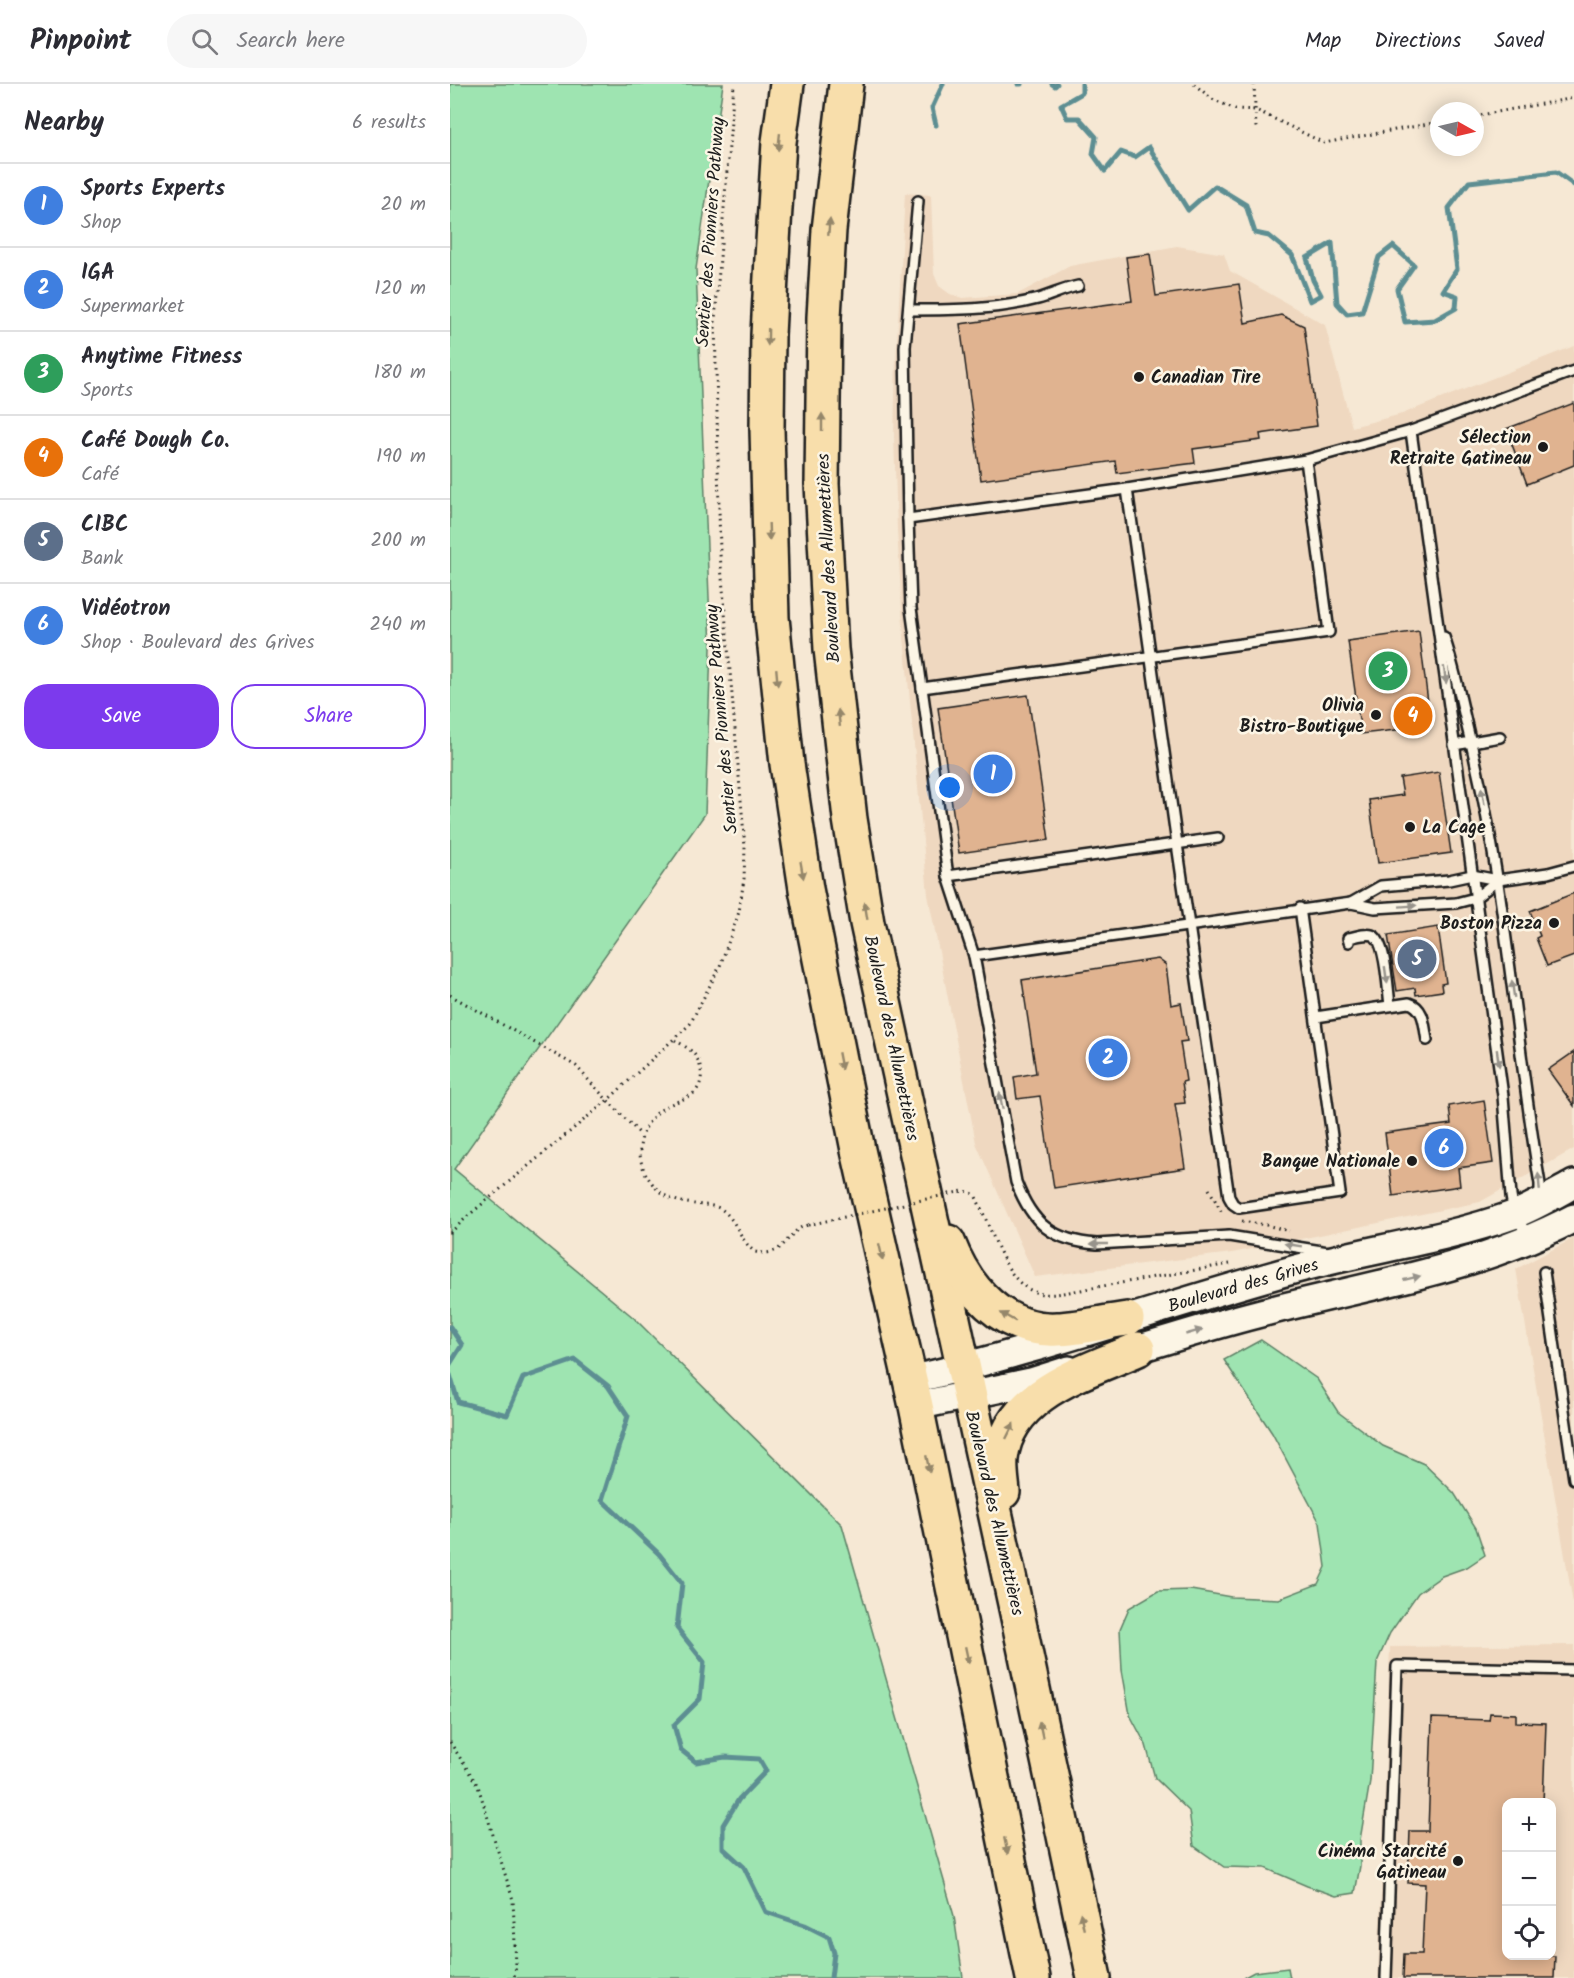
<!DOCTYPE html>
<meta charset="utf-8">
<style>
:root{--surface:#fff;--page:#f7f7f7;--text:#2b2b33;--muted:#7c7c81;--line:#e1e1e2;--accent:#7c3aed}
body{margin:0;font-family:Kalam,sans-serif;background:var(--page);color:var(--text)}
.controls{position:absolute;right:18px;bottom:18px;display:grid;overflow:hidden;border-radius:12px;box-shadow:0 3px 15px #0003}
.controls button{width:54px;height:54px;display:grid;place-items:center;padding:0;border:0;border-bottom:2px solid var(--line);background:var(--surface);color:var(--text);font:30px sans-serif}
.compass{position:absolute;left:980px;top:18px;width:54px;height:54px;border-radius:50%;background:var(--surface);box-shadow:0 3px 15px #0003;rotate:98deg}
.you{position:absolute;left:500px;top:704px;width:21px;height:21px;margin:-15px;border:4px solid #fff;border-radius:50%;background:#1a73e8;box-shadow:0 0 0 9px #1a73e833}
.badge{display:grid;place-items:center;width:39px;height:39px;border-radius:50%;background:var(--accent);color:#fff;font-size:20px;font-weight:700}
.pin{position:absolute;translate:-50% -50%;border:3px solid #fff;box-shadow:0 2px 6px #0006}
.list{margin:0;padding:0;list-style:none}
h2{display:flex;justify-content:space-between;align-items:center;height:78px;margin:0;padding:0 24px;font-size:26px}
h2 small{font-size:20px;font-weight:400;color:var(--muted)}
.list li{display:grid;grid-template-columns:39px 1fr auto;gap:18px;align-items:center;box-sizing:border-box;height:84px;padding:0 24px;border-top:2px solid var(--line)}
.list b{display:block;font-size:22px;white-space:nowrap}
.list p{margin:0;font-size:20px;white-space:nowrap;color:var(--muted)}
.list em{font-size:20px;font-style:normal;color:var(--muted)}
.actions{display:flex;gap:12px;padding:18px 24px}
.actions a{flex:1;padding:14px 0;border:2px solid var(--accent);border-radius:24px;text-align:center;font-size:21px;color:var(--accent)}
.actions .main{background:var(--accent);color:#fff}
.icon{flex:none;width:33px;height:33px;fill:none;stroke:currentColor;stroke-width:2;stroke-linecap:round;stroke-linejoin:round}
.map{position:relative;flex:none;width:1124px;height:1894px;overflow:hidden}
header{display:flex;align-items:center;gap:36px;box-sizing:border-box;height:84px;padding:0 30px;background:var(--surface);border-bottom:2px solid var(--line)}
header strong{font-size:28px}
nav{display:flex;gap:33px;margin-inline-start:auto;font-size:21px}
.search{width:420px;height:54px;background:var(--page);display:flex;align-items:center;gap:15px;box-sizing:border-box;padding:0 21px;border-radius:33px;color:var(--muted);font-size:22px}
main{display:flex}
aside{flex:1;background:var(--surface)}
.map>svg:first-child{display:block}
</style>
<header>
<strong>Pinpoint</strong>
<div class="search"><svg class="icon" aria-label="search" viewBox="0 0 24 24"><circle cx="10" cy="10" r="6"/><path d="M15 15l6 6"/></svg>Search here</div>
<nav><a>Map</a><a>Directions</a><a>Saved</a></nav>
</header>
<main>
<aside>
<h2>Nearby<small>6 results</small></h2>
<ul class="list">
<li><span class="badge" style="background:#3f7fe0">1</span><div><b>Sports Experts</b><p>Shop</p></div><em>20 m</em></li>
<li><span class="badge" style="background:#3f7fe0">2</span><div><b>IGA</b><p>Supermarket</p></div><em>120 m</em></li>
<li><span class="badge" style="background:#2e9e5b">3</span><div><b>Anytime Fitness</b><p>Sports</p></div><em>180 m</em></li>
<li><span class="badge" style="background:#e8710a">4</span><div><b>Café Dough Co.</b><p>Café</p></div><em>190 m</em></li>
<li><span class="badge" style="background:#5c6f8a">5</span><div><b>CIBC</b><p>Bank</p></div><em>200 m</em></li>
<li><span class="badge" style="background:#3f7fe0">6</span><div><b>Vidéotron</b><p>Shop · Boulevard des Grives</p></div><em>240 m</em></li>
</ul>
<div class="actions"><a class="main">Save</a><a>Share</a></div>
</aside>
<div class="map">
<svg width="1124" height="1894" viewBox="0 0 1124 1894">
<rect width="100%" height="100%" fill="#f6e8d4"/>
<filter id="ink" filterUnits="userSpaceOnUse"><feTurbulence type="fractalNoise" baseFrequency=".0167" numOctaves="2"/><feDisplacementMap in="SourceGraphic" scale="12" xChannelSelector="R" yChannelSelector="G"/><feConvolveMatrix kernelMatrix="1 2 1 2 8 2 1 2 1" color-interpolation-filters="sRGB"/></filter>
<g filter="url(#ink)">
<g fill="#efd8c0" fill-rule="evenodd">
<path d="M455 109 481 111 484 190 489 202 500 210 512 214 568 210 620 182 727 162 774 170 780 187 875 241 902 343 952 330 1124 262V1065L1030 1118 782 1169 585 1193 526 1059 478 811 453 542 447 446 444 352 446 275Z"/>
<path d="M1124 1154V1525L1066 1185Z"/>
<path d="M1124 1561V1894H928L940 1563ZM1056 1718H1102V1872H1056Z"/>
</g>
<g fill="#9ee4b1" stroke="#5d8066" stroke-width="1.5">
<path d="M0 0H273L246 185 261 564 255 730 4 1085 184 1234 392 1441 504 1832 513 1894H0Z"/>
<path d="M811 1256 867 1295 888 1328 933 1362 974 1380 1004 1409 1026 1444 1035 1471 1017 1483 992 1492 968 1509 940 1549 927 1578 920 1697 910 1756V1782L905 1809 886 1812 857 1802 815 1784 774 1783 744 1762 739 1727 705 1694 696 1661 680 1631 672 1586 670 1545 679 1524 708 1507 741 1506 781 1513 829 1515 868 1500 876 1483 870 1439 822 1349 774 1276Z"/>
<path d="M838 1884 840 1894H793L804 1888Z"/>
</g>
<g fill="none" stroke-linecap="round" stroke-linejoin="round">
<g stroke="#5d8e92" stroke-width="5">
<path d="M568 0H571"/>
<path d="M602 0 605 2 607 0"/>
<path d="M632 0V9L611 21 617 34H629L646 53 643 70 655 87 671 68 685 73 699 63 738 126 765 102 796 121 805 149 819 152 842 171 860 217 871 211 863 196 857 174 882 159 887 219 897 230 912 228 929 173 943 162 964 181 947 205 955 238 985 236 1006 224 1007 212 993 207 1007 185 999 124 1019 98 1106 88 1124 101"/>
<path d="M486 41 482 24 493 0"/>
<path d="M0 1243 12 1261 0 1280"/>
<path d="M0 1291 8 1318 57 1331 73 1294 125 1276 158 1302 178 1332 152 1416 209 1470 232 1499 227 1544 254 1578 250 1615 224 1641 231 1666 246 1678 275 1673 309 1675 316 1687 289 1715 273 1741V1764L294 1783 316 1828 355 1841 379 1853 384 1869 381 1894"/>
</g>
</g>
<g fill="#e0b390" stroke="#1c1c1c" stroke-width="1.5">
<path d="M700 170 706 212 789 200 795 239 831 231 854 242 867 342 810 350 811 356 743 365 745 379 667 389 665 377 531 396 510 240 682 217 676 173Z"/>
<path d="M1124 319V381L1077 400 1056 345Z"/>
<path d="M969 547 981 642 911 650 898 557Z"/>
<path d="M578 611 599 756 509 769 488 624Z"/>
<path d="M989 688 1001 769 928 779 919 716 953 711 950 694Z"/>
<path d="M1124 809V872L1097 882 1086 854 1090 852 1080 827Z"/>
<path d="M988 843 996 899 991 900 992 907 966 911 965 904 947 907 938 851Z"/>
<path d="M708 875 716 881 721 921 731 919 737 957 730 958 736 997 732 998 735 1019 725 1020 735 1084 604 1104 590 1012 567 1015 564 993 586 989 572 896Z"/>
<path d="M1124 968V1022L1098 986Z"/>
<path d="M1034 1016 1043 1079 1008 1084 1010 1102 943 1112 935 1049 1001 1040 999 1022Z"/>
<path d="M1040 1629 1066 1630V1638L1096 1639 1093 1719H1056V1872H1105L1104 1894H953L954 1870H972L975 1800 958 1799 960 1747H978L982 1634 1039 1636Z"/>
</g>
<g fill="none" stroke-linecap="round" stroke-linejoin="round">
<g stroke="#1c1c1c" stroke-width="14">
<g id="lane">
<path d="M460 226C502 226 547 226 588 215 602 211 613 205 628 202"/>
<path d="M961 347 1053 1012 1061 1112 1064 1130 1079 1153"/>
<path d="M677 405 458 435 461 524 498 792 768 754"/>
<path d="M458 435 455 263 468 117"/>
<path d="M994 553C1006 588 1012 623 1021 659 1056 804 1065 954 1090 1100V1115"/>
<path d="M472 604 879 548 856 376"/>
<path d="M1004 661 1050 653"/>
<path d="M498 792 524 872 566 1098C582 1140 603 1157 647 1160L779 1152 878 1168"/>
<path d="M901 819 931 802 999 796 1022 791 1048 796 1098 789 1124 782"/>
<path d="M850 824 890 1109 789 1124 783 1120 779 1113 727 760 677 405 856 376 961 347 1124 287"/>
<path d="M899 858 898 854C905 853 915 849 922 851 936 855 938 908 940 921"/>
<path d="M524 872 901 819 925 824 1006 819 1025 814 1048 796"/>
<path d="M866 933 959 919C975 924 974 942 977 956"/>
<path d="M1094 1188 1124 1395"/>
<path d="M936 1894 947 1582 1124 1586"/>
</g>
</g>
<g stroke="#1c1c1c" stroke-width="32">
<g id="secondary">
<path d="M667 1271C714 1257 760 1242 807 1230 916 1201 1023 1187 1124 1134"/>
<path d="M459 1296C588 1267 712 1222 839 1187 913 1166 990 1157 1063 1131 1084 1123 1104 1111 1124 1100"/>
<path d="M466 1322 581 1298 619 1286"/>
</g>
</g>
<g stroke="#1c1c1c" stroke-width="38">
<g id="highway">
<path d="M337 0 329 58 322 174 318 251 317 345 322 534 337 680 356 805 408 1066 466 1322 583 1894"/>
<path d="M396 0 379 146 374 233 372 400 381 565 400 735 417 839 440 946 567 1529 644 1894"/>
<path d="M498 1158C516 1205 553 1248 607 1245 630 1244 654 1238 677 1235"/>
<path d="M553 1408C552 1397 550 1386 551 1375 558 1309 636 1288 688 1265"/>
</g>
</g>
<g stroke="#1c1c1c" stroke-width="3" stroke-dasharray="1.5 4.5" stroke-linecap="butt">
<path d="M744 0 762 15 785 25 806 26 874 59 989 38"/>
<path d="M804 0 806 44"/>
<path d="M1025 32 1124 14"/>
<path d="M0 911 126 982 143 1001 191 1051"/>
<path d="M225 956C231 960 239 964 244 970 252 980 255 997 245 1008 236 1016 222 1018 212 1025 192 1039 183 1067 196 1090 211 1116 226 1118 253 1121 259 1121 266 1122 271 1125 287 1136 290 1157 305 1168 338 1174 334 1147 358 1141"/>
<path d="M759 1105 771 1127"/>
<path d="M792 1137 816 1141 839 1147"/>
<path d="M0 1149 19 1131 158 1016 240 940 270 882 289 828 294 795 295 763 270 470 265 236 284 0"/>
<path d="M613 1209 780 1180"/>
<path d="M0 1658 28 1702 63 1816 66 1882 64 1894"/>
</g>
<use href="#lane" stroke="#fcf5e5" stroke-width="9"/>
<use href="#secondary" stroke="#fcf5e5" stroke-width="27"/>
<use href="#highway" stroke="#f8deab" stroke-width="33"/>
<path stroke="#1c1c1c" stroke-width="3" stroke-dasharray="1.5 4.5" stroke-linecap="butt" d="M358 1141 513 1107 521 1108 526 1113C533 1128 539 1143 545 1157 559 1189 573 1217 613 1209"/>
</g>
<defs><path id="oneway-solid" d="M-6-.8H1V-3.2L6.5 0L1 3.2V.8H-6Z" transform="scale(1.5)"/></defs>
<g fill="#95876b">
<use href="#oneway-solid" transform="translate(329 58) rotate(96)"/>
<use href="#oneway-solid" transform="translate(379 143) rotate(-85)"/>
<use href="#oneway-solid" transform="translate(318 253) rotate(91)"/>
<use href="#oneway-solid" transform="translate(372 338) rotate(-90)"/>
<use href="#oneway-solid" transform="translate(319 448) rotate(88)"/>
<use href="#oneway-solid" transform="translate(327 593) rotate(85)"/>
<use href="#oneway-solid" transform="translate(389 634) rotate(-96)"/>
<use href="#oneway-solid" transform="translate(352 786) rotate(80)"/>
<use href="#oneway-solid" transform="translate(416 827) rotate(-99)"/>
<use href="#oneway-solid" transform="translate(390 977) rotate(79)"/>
<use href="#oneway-solid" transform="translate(431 1168) rotate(77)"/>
<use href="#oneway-solid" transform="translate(558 1233) rotate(-150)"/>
<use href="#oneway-solid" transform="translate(560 1347) rotate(-64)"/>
<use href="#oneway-solid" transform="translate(478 1380) rotate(78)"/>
<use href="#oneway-solid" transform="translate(517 1571) rotate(78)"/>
<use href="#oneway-solid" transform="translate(591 1646) rotate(-102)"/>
<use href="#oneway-solid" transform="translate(556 1762) rotate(78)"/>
<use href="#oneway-solid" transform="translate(632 1837) rotate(-102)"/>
</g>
<g fill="#97938b">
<use href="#oneway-solid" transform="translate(995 591) rotate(82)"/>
<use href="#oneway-solid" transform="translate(1033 712) rotate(-100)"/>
<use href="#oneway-solid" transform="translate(958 822) rotate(-4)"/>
<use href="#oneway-solid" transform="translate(936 891) rotate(82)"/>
<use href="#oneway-solid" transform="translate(1063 905) rotate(-98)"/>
<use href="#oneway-solid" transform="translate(1048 974) rotate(82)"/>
<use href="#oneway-solid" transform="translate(551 1017) rotate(-101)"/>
<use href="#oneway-solid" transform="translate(1089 1098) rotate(-95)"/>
<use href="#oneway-solid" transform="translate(649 1160) rotate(180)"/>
<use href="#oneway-solid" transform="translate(843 1161) rotate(-171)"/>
<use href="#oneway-solid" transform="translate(962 1194) rotate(-14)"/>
<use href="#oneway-solid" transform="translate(744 1248) rotate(-16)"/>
</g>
</g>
<g fill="#1c1c1c" stroke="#fcf5e5" stroke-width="2">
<circle cx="689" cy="293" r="6"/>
<circle cx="1093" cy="363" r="6"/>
<circle cx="926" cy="631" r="6"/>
<circle cx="960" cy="743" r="6"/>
<circle cx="1104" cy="839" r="6"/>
<circle cx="962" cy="1077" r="6"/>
<circle cx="1008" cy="1777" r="6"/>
</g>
<g text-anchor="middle" stroke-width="5" stroke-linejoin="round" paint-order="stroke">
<g font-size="18" fill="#1c1c1c" stroke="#fcf5e5">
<text transform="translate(260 148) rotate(-86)" y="6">Sentier des Pionniers Pathway</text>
<text transform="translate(378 474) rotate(-93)" y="6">Boulevard des Allumettières</text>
<text transform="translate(271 635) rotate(-95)" y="6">Sentier des Pionniers Pathway</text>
<text transform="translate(442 954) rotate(78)" y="6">Boulevard des Allumettières</text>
<text transform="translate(793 1201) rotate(-16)" y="6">Boulevard des Grives</text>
<text transform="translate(545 1429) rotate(77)" y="6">Boulevard des Allumettières</text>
</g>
<g font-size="18" font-weight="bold" fill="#1c1c1c" stroke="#fcf5e5" text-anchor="end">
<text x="701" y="299" text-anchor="start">Canadian Tire</text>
<text x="1081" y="359">Sélection<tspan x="1081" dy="21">Retraite Gatineau</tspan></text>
<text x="914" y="627">Olivia<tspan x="914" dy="21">Bistro-Boutique</tspan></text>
<text x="972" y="749" text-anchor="start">La Cage</text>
<text x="1092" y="845">Boston Pizza</text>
<text x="950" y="1083">Banque Nationale</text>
<text x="996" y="1773">Cinéma Starcité<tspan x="996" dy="21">Gatineau</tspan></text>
</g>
</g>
</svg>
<div class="controls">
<button>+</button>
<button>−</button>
<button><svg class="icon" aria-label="locate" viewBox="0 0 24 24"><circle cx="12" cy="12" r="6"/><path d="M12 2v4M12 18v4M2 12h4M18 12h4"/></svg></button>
</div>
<svg class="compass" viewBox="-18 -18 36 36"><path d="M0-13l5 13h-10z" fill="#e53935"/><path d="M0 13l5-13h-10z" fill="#7c7c81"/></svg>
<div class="you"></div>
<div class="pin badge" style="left:543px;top:690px;background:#3f7fe0">1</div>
<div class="pin badge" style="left:658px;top:974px;background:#3f7fe0">2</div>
<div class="pin badge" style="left:938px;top:587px;background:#2e9e5b">3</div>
<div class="pin badge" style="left:963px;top:632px;background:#e8710a">4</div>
<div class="pin badge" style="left:967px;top:875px;background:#5c6f8a">5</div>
<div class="pin badge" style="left:994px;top:1064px;background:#3f7fe0">6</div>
</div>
</main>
